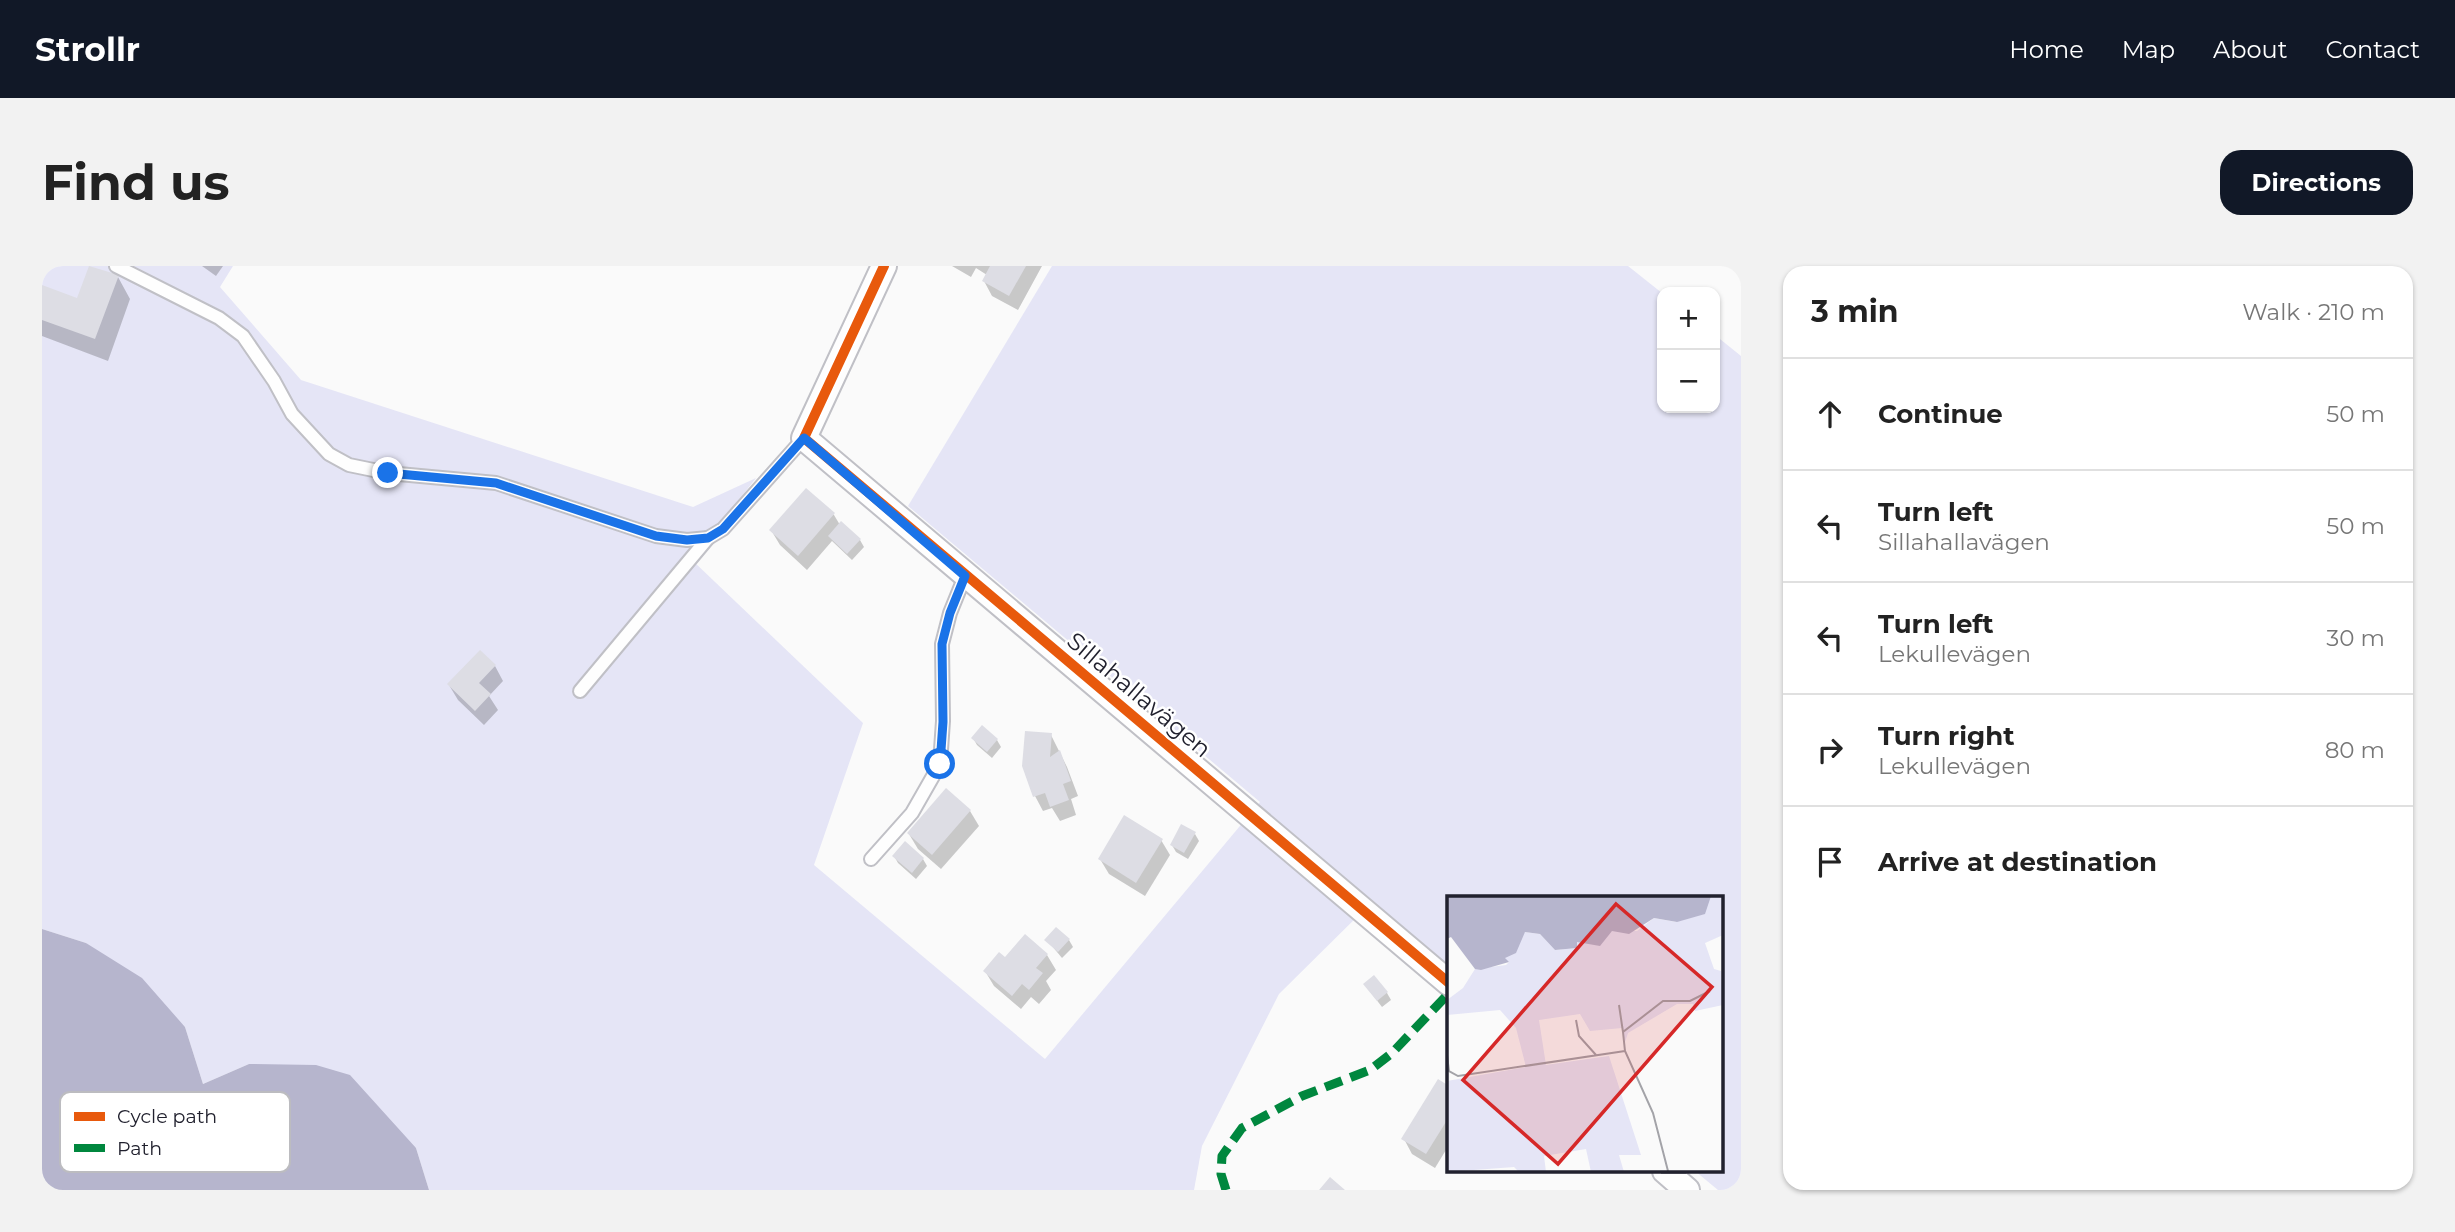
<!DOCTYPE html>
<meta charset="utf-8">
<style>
:root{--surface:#fff;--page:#f2f2f2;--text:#222;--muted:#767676;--line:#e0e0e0;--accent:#111827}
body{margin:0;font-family:Montserrat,sans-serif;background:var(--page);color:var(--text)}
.controls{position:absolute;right:21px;top:21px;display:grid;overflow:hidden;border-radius:14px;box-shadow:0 2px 5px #0004}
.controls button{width:63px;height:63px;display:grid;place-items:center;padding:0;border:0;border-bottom:2px solid var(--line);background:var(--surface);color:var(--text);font:35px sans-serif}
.stop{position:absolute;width:21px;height:21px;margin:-16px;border:5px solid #1a73e8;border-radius:50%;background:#fff}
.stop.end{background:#1a73e8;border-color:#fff;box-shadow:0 2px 7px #0008}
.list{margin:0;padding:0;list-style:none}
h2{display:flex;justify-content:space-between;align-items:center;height:91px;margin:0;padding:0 28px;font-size:30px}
h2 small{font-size:23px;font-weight:400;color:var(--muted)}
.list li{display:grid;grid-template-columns:46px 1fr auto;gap:21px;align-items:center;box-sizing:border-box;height:112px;padding:0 28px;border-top:2px solid var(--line)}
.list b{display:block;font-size:26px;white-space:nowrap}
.list p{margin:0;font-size:23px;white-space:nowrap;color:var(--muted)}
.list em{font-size:23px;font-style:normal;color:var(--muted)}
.icon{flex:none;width:38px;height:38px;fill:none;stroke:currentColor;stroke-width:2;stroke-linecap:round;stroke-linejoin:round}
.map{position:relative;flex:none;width:1699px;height:924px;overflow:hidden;border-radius:21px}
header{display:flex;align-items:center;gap:42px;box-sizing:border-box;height:98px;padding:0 35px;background:var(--accent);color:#fff}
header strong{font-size:33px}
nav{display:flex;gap:38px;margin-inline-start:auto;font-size:24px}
.intro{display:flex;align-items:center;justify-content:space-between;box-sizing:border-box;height:168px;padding:0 42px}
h1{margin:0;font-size:49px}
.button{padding:18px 32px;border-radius:21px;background:var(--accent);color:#fff;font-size:24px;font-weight:700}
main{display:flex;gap:42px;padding:0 42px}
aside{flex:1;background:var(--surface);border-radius:21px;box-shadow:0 2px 5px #0004}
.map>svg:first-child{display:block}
</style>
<header>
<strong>Strollr</strong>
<nav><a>Home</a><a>Map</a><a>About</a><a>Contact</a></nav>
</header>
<div class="intro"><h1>Find us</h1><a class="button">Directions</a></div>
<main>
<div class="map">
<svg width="1699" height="924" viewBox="0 0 1699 924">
<rect width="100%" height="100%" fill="#fafafa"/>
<path fill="#e5e5f6" d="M0 0H191L178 21 259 114 651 241 714 212 650 294 821 457 772 599 1003 793 1218 536 866 240 1010 0H1586L1620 27V142H1673V69L1699 90V924H1676L1653 905H1680V632H1407V701L1329 637 1237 728 1160 880 1152 924H387L374 882 207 798 161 818 143 761 44 677 0 663Z"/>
<path fill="#b6b5cd" d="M0 663 44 677 100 712 143 761 161 818 207 798 274 799 308 809 374 882 387 924H0Z"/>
<g fill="#0003">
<path d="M160 0H181L174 10Z"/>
<path d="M910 0H1000L976 44 950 30 942 15 945 9 934 2 929 11Z"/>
<path d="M76 11 88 33 66 95 0 70V21L36 34Z"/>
<path d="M765 224 792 249 798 259 818 274 822 281 810 294 790 275 765 304 738 279 729 264Z"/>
<path d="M453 400 461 415 447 430 456 444 442 459 416 434 407 419Z"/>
<path d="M1009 469 1025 501 1036 530 1029 533 1034 549 1018 555 1010 542 1001 545 993 530Z"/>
<path d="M931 472 955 474 959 481 950 492 935 479Z"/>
<path d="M904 525 928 545 937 560 899 603 876 583 867 568Z"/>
<path d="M1153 568 1157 575 1146 593 1134 586 1130 579Z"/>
<path d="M1119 574 1128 589 1103 630 1067 608 1058 593Z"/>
<path d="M852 590 881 593 885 600 874 613 856 597Z"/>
<path d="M1005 674H1027L1031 681 1020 692Z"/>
<path d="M1005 689 1014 704 1004 715 1009 724 997 738 989 731 979 743 952 720 943 705 963 693Z"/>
<path d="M1323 719 1345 727 1349 734 1340 741Z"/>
<path d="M1407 822V879L1393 902 1370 888 1362 873Z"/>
</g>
<g fill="#dddde4">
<path d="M47 0 77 9 53 73 0 54V19L35 32Z"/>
<path d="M948 0H984L967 30 940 15Z"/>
<path d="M764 222 793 247 756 290 727 264Z"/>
<path d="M799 255 819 273 805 288 786 270Z"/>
<path d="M438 384 454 399 437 417 449 428 433 445 405 418Z"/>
<path d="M940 459 956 473 945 486 929 472Z"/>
<path d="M983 465 1010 467 1008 491 1018 484 1029 515 1021 518 1027 534 1008 541 1003 527 991 531 980 500Z"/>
<path d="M904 522 929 544 890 589 865 567Z"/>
<path d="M1082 549 1121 573 1094 617 1056 593Z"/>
<path d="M1139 558 1154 566 1142 587 1128 579Z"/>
<path d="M863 575 882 592 870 607 850 590Z"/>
<path d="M1014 661 1028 673 1016 686 1002 674Z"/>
<path d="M983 668 1006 688 994 702 1001 707 987 724 980 718 970 730 941 705 957 686 963 691Z"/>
<path d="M1332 709 1346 726 1335 735 1321 718Z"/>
<path d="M1396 813 1407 820V851L1384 888 1359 873Z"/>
<path d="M1288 911 1303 924H1277Z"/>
</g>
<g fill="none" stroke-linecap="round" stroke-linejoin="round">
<g stroke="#c0c0c6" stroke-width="16">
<g id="lane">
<path d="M74 0 177 52 201 70 232 115 250 148 287 188 307 199 346 207 454 217 614 270 645 274 666 272 681 263 762 172"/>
<path d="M538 425 666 272"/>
<path d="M829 593 870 547 898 498 901 455 900 378 908 347 923 310"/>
</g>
</g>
<g stroke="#c0c0c6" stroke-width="28">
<g id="street">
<path d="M842 0 762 172 1407 717"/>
<path d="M1623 905 1645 924"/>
</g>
</g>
<use href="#lane" stroke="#fefefe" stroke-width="12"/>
<use href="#street" stroke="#fefefe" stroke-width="24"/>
<path stroke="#00873e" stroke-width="9" stroke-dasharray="18 9" stroke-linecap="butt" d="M1184 924 1179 908 1180 890 1200 862 1260 830 1328 804 1350 787 1407 727"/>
<g stroke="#fff" stroke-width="15">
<path id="cycleway" d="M842 0 762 172 1407 717"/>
</g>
<use href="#cycleway" stroke="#e8590c" stroke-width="10"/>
</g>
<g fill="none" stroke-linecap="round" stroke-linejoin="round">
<path stroke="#1a73e8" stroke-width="9" d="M346 207 454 217 614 270 645 274 666 272 681 263 762 172 923 310 908 347 900 378 901 456 898 498"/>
</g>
<g text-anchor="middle" stroke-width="5" stroke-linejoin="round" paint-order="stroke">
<g font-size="24" fill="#21212e" stroke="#fff">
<text transform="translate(1097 429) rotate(40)" y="8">Sillahallavägen</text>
</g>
</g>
<g transform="translate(1405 630)">
<rect width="276" height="276" fill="#fafafa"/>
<path d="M264 0H276V39L258 47 267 73 274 75 276 109 248 115 246 108H230L181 137 178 146 175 132 143 135 133 118 92 124 99 169 162 160 194 259H172L177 276H144L139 253 97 260 99 276H72L67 271 0 276V185L79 171 69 132 53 114 0 119V104L16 92 28 73 59 69 62 66 57 63 78 36 93 38 108 54 130 52 129 46 165 34 190 35 207 22 229 26Z" fill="#e5e5f6"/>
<path d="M0 0H264L258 18 230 26 207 22 182 38 165 35 153 50 130 46V52L108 54 93 38 78 36 69 57 58 62 62 66 34 74 28 73 4 41 0 43Z" fill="#b6b5cd"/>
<path fill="none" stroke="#a3a3a8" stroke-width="2" d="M172 109 176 136M129 124 132 140 149 159M0 159 2 175 11 180 178 155M221 275 206 217 178 155 176 136 216 105H243L263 95M214 277H239"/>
<path fill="#d62828" fill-opacity="0.15" stroke="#d62828" stroke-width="3.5" d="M169 8 265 91 111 268 16 184Z"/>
<rect width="276" height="276" fill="none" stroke="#21212e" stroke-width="3.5"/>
</g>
<rect x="18" y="826" width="230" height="80" rx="10" fill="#fff" stroke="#bcbcc0" stroke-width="2"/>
<rect x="32" y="846" width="31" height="9" fill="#e8590c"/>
<rect x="32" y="878" width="31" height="8" fill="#00873e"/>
<g font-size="19" fill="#21212e">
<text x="75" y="857">Cycle path</text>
<text x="75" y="889">Path</text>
</g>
</svg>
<div class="controls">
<button>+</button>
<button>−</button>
</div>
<div class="stop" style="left:898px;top:498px"></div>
<div class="stop end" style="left:346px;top:207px"></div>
</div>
<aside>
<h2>3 min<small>Walk · 210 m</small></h2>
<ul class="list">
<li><svg class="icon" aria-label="ahead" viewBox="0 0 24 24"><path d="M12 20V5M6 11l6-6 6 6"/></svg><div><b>Continue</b></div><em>50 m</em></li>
<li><svg class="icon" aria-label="left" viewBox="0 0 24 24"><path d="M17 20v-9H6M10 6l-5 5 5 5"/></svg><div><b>Turn left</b><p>Sillahallavägen</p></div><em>50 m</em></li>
<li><svg class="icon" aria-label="left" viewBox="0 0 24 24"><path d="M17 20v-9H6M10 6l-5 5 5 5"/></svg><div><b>Turn left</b><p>Lekullevägen</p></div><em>30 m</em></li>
<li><svg class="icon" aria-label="right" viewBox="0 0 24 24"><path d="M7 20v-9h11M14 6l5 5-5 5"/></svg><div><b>Turn right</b><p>Lekullevägen</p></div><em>80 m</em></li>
<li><svg class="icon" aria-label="arrive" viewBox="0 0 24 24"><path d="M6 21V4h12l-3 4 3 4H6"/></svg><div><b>Arrive at destination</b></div></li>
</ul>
</aside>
</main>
